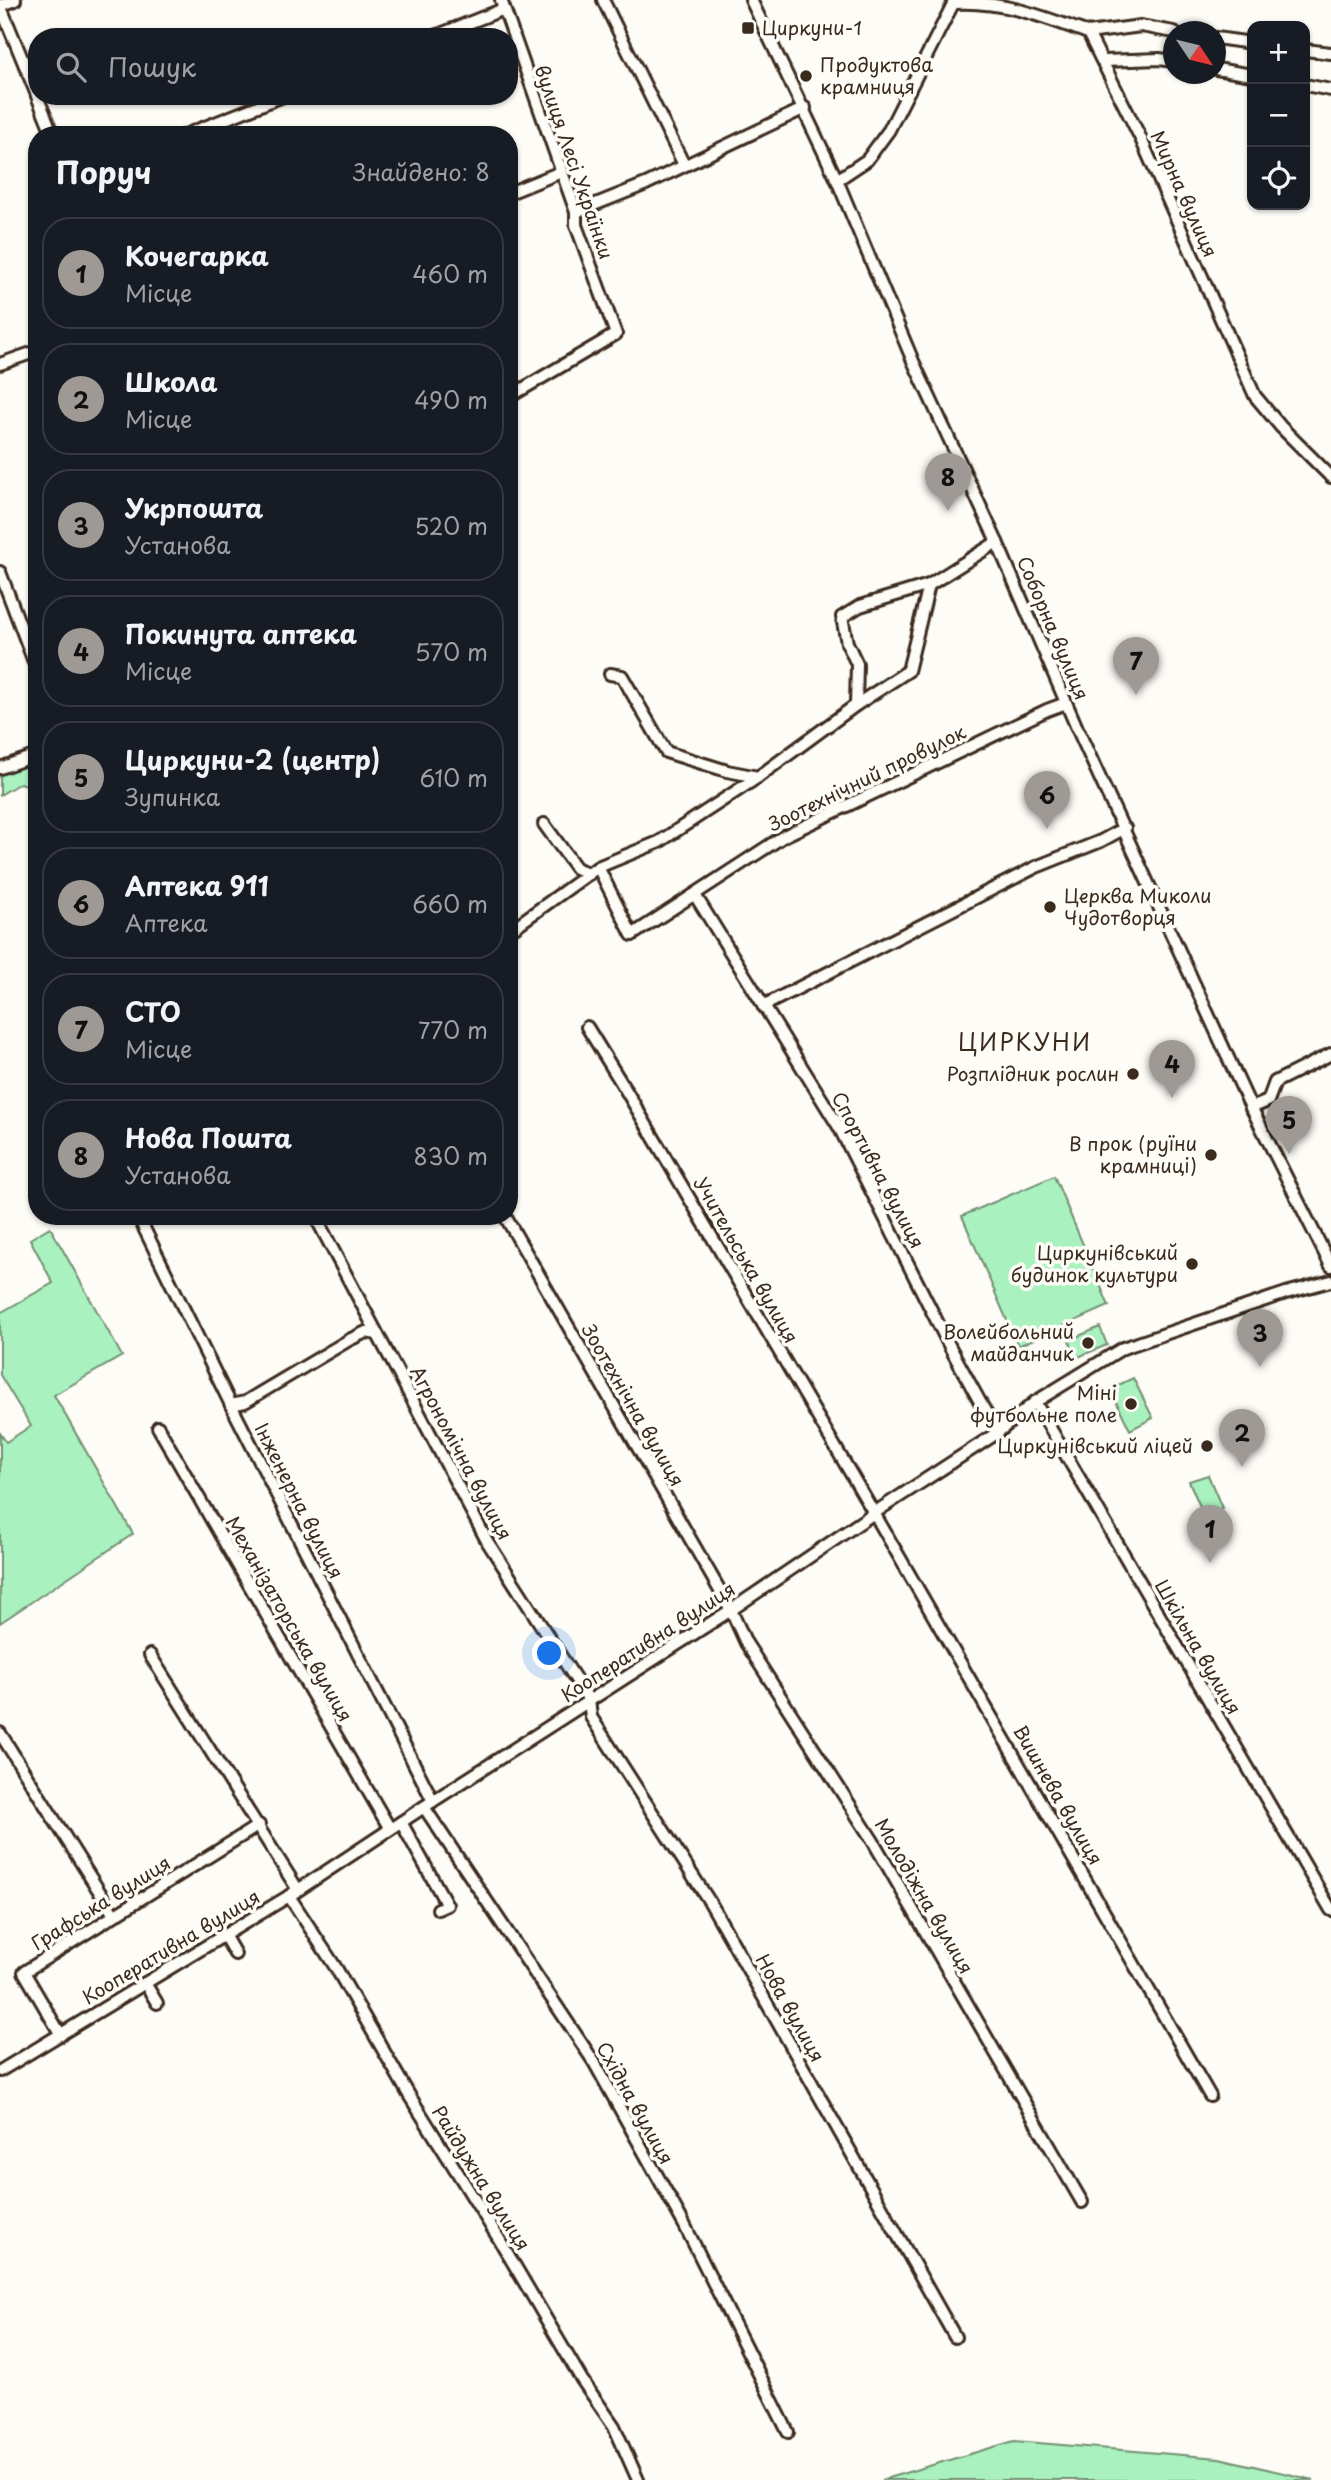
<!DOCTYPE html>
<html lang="uk">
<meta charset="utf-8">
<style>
:root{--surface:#171b24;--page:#242831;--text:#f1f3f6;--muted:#9ea1a6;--line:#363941;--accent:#9f9995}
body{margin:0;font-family:"Playpen Sans",sans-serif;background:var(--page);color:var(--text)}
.controls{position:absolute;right:21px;top:21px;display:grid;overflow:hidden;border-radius:14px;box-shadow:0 2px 5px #0004}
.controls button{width:63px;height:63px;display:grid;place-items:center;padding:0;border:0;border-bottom:2px solid var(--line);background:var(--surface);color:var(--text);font:35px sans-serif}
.compass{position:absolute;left:1163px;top:21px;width:63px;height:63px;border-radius:50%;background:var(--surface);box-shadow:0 2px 5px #0004;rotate:125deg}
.you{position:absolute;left:550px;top:1654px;width:24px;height:24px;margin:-18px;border:5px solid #fff;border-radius:50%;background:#1a73e8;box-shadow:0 0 0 10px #1a73e833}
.badge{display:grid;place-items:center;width:46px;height:46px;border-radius:50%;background:var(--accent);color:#111;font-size:23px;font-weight:700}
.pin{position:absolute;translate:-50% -58px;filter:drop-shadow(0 2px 4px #0008)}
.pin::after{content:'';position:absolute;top:37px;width:24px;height:21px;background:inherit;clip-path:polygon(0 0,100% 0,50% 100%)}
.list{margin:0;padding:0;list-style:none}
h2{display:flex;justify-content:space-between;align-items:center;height:91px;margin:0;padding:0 28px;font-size:30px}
h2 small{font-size:23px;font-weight:400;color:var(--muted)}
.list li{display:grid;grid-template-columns:46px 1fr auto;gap:21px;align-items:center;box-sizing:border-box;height:112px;margin:0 14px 14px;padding:0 14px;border:2px solid var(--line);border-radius:28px}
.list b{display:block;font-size:26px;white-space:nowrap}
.list p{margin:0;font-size:23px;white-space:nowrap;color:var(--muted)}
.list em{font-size:23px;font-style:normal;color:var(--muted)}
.icon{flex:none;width:38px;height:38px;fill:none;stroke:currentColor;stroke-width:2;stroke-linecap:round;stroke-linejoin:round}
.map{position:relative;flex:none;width:1331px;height:2480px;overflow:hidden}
.search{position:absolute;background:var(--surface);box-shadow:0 2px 5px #0004;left:28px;top:28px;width:490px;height:77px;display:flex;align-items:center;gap:18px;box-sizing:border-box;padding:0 24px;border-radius:28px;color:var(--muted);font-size:26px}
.panel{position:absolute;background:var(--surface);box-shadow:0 2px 5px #0004;left:28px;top:126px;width:490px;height:1099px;border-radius:28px}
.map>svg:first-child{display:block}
</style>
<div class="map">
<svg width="1331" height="2480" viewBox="0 0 1331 2480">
<rect width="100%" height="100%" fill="#fdfcf7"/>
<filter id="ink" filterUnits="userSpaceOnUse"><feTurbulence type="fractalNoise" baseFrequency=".0143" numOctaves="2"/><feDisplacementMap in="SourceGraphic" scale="14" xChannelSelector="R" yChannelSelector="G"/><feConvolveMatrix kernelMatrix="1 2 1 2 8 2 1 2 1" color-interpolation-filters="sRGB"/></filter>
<g filter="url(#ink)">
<g fill="#a9f2c0" stroke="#728e6f" stroke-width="2">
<path d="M37 753V788L20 783 0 795V765Z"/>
<path d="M1054 1176 1109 1306 1018 1346 962 1216Z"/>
<path d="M50 1227 122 1356 54 1395 133 1534 0 1623V1433L6 1442 31 1426 0 1375V1313L53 1283 30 1239Z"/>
<path d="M1100 1327 1107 1345 1076 1358 1069 1340Z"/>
<path d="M1133 1378 1153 1418 1130 1430 1110 1389Z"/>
<path d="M1208 1475 1222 1508 1204 1516 1189 1481Z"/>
<path d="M1014 2441 1219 2458 1314 2480H881Z"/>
</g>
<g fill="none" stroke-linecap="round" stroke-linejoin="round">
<g stroke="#3b2a1e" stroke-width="16">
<g id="minor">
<path d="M501 0 576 212V225L616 334 509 397"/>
<path d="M603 0 684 165"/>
<path d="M751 0 837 180 913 361 997 542 1077 728 1247 1099 1331 1266"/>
<path d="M954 3C1002 0 1044 17 1088 33L1141 139 1255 396 1281 427 1331 477"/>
<path d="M0 5 37 95"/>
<path d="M0 6 15 0"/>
<path d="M1088 33 1141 26 1174 32"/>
<path d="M433 37 504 9"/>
<path d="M1216 38 1252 43"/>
<path d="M1305 50 1331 53"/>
<path d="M1104 61 1159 59 1174 61"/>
<path d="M1216 69 1252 75"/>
<path d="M1305 85 1331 90"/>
<path d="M37 96 53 135"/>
<path d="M185 135 283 96"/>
<path d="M837 180 867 160 889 130 955 0"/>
<path d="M509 193 561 172"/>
<path d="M576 212 646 184 805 108"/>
<path d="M0 364 37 351"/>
<path d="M0 572 37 670"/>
<path d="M610 674 622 676 666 752 727 771 758 777"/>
<path d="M856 705 857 664 847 643 842 617 860 606 929 585"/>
<path d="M0 768 37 755"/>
<path d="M544 824 576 868 589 874"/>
<path d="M598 867 659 842 758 777 856 705 908 671 929 585 997 542"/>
<path d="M695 895 839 1127 951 1349 997 1433"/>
<path d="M509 931 598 867 632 935 784 836 1047 710 1066 703"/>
<path d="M763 1006 1036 867 1101 841 1125 828"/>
<path d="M587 1027 624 1087 874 1513 1210 2096"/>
<path d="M1251 1108 1268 1101 1275 1082 1331 1054"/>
<path d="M138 1216 231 1405 433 1801"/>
<path d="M315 1216 487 1541 589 1700 591 1717 711 1904 955 2337"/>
<path d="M505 1216 731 1610 746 1643 873 1841 1082 2202"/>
<path d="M1035 1402 1331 1910"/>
<path d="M231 1405 245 1402 349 1340 366 1332 377 1334"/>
<path d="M158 1427 390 1829"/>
<path d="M150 1655 298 1890"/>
<path d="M0 1733 114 1915"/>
<path d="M424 1807 594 2062 684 2224 788 2432"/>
<path d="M401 1822 447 1905 438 1909"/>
<path d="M289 1896 336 1968 409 2095 499 2239 582 2380 614 2426 638 2480"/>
<path d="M224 1935 235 1954"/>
<path d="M145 1983 157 2003"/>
<path d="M61 2035 24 1972 259 1825"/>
<path d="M0 2071 289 1896 433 1801 731 1610 874 1513 997 1433 1035 1402 1123 1348 1286 1293 1331 1281"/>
</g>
</g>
<use href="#minor" stroke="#fdfcf7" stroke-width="10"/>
</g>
</g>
<g fill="#3b2a1e" stroke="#fdfcf7" stroke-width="2.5">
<rect x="741" y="21" width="14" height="14" rx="3.5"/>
<circle cx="806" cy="76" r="7"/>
<circle cx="1050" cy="907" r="7"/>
<circle cx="1133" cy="1074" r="7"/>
<circle cx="1211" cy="1155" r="7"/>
<circle cx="1192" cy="1264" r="7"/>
<circle cx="1088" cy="1343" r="7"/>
<circle cx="1131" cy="1404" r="7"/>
<circle cx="1207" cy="1446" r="7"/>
</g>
<g text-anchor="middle" stroke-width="7" stroke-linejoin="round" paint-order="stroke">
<g font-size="19" fill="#3b2a1e" stroke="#fdfcf7" text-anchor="end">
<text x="762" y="35" text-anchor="start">Циркуни-1</text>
<text x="820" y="72" text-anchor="start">Продуктова<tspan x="820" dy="22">крамниця</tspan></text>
<text x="1064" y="903" text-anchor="start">Церква Миколи<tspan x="1064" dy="22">Чудотворця</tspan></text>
<text x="1119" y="1081">Розплідник рослин</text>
<text x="1197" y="1151">В прок (руїни<tspan x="1197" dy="22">крамниці)</tspan></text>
<text x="1178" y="1260">Циркунівський<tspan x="1178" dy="22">будинок культури</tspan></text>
<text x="1074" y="1339">Волейбольний<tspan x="1074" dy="22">майданчик</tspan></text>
<text x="1117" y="1400">Міні<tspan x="1117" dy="22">футбольне поле</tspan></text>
<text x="1193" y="1453">Циркунівський ліцей</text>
</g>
<g font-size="19" fill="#3b2a1e" stroke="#fdfcf7">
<text transform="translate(574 162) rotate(71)" y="7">вулиця Лесі Українки</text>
<text transform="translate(1184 194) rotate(66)" y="7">Мирна вулиця</text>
<text transform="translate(1053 628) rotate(67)" y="7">Соборна вулиця</text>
<text transform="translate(867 778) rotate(-26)" y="7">Зоотехнічний провулок</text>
<text transform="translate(878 1170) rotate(62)" y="7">Спортивна вулиця</text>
<text transform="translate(746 1260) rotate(60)" y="7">Учительська вулиця</text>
<text transform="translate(633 1405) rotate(60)" y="7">Зоотехнічна вулиця</text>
<text transform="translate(461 1453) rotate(62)" y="7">Агрономічна вулиця</text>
<text transform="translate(299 1501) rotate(63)" y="7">Інженерна вулиця</text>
<text transform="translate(289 1619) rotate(60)" y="7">Механізаторська вулиця</text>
<text transform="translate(648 1642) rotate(-33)" y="7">Кооперативна вулиця</text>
<text transform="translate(1198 1647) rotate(60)" y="7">Шкільна вулиця</text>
<text transform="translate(1058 1795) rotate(60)" y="7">Вишнева вулиця</text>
<text transform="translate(924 1896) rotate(60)" y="7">Молодіжна вулиця</text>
<text transform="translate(101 1903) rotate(-32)" y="7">Графська вулиця</text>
<text transform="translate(171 1947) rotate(-31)" y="7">Кооперативна вулиця</text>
<text transform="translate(790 2008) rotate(61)" y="7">Нова вулиця</text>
<text transform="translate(635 2103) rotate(61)" y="7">Східна вулиця</text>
<text transform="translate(481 2178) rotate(58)" y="7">Райдужна вулиця</text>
</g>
<g font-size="23" letter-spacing="2" fill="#3b2a1e" stroke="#fdfcf7">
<text x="1025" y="1051">ЦИРКУНИ</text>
</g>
</g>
</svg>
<div class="controls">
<button>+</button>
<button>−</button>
<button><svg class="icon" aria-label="locate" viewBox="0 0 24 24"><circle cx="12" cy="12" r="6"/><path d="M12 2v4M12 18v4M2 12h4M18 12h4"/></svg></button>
</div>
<svg class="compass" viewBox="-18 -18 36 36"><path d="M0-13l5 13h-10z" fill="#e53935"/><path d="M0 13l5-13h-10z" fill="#9ea1a6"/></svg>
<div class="you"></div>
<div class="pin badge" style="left:1210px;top:1563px">1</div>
<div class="pin badge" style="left:1242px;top:1467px">2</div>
<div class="pin badge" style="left:1260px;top:1367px">3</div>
<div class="pin badge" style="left:1172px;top:1098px">4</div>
<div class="pin badge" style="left:1289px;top:1154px">5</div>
<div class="pin badge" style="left:1047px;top:829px">6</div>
<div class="pin badge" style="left:1136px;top:695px">7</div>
<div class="pin badge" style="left:948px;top:511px">8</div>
<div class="search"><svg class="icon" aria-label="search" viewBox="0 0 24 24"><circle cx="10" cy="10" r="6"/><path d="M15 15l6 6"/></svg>Пошук</div>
<section class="panel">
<h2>Поруч<small>Знайдено: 8</small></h2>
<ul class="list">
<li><span class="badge">1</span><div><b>Кочегарка</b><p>Місце</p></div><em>460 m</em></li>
<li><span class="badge">2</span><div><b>Школа</b><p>Місце</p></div><em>490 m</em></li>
<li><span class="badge">3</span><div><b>Укрпошта</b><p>Установа</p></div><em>520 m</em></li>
<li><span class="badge">4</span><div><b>Покинута аптека</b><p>Місце</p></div><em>570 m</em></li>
<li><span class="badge">5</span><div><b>Циркуни-2 (центр)</b><p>Зупинка</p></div><em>610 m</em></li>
<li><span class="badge">6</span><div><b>Аптека 911</b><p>Аптека</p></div><em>660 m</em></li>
<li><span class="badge">7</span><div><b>СТО</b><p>Місце</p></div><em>770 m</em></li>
<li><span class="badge">8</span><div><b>Нова Пошта</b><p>Установа</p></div><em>830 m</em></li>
</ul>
</section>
</div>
